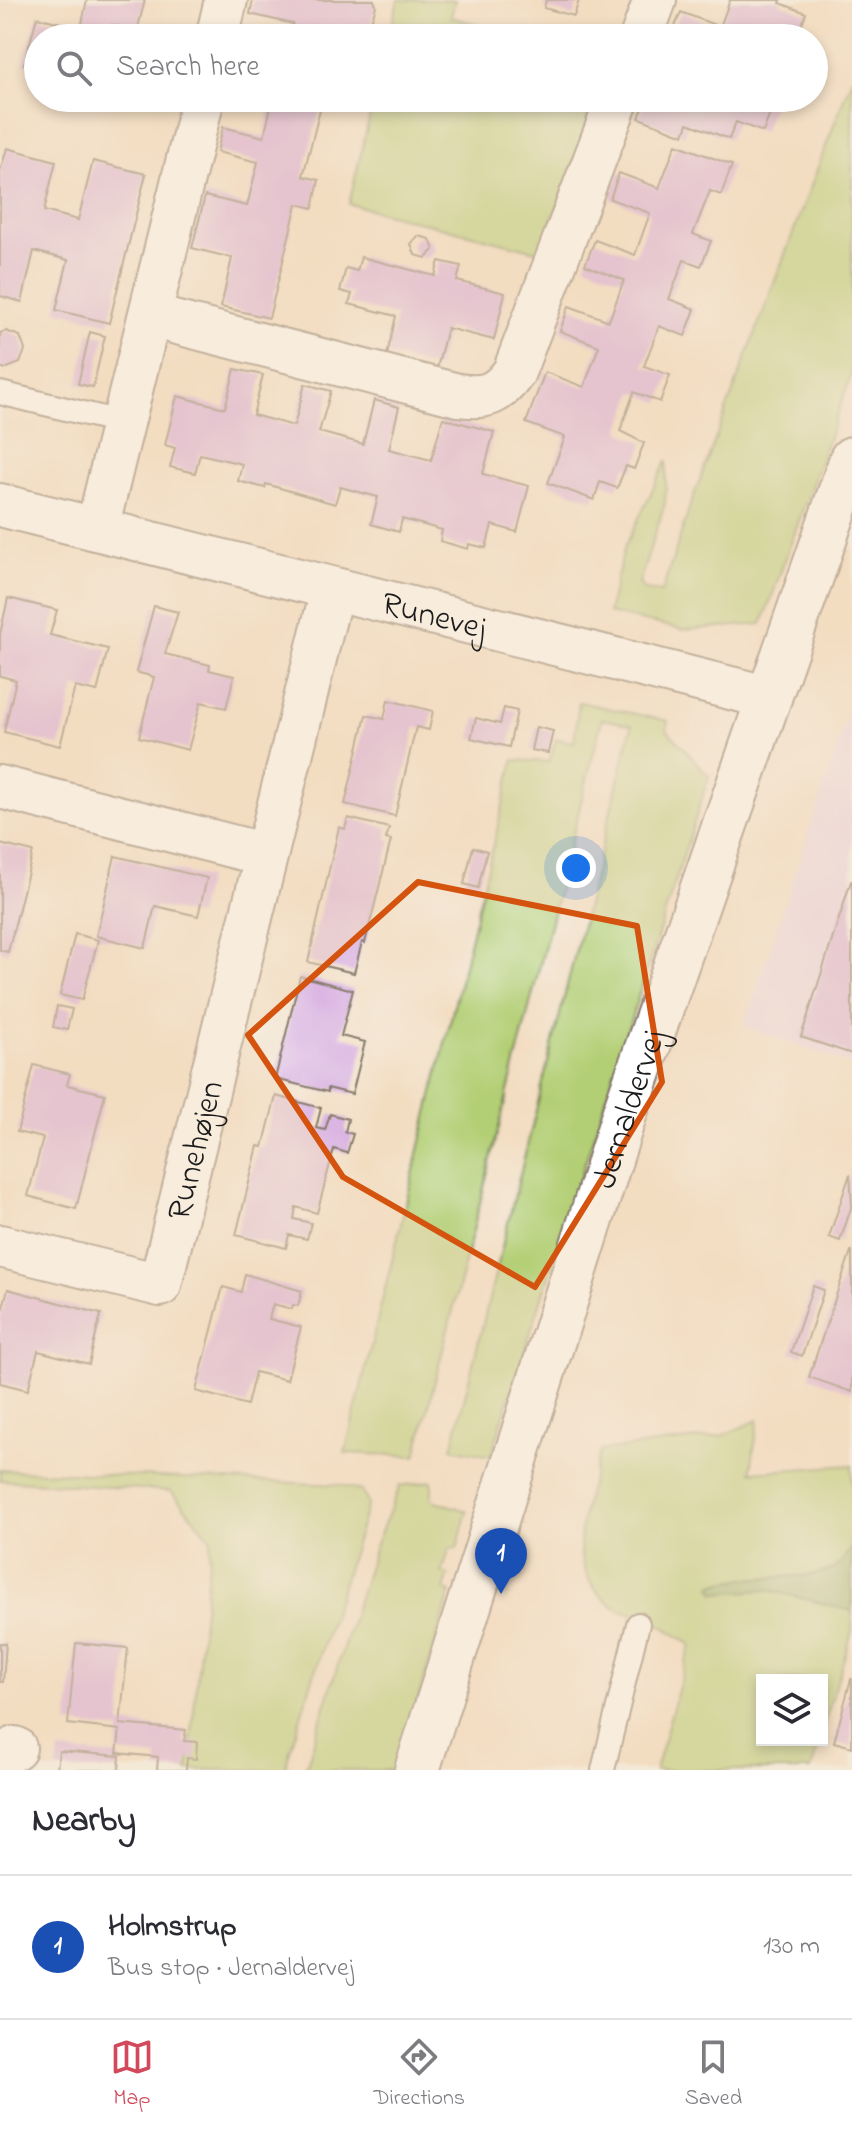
<!DOCTYPE html>
<meta charset="utf-8">
<style>
:root{--surface:#fff;--page:#f7f7f7;--text:#2b2b33;--muted:#7c7c81;--line:#e1e1e2;--accent:#d1495b}
body{margin:0;font-family:"Indie Flower",sans-serif;background:var(--page);color:var(--text)}
.controls{position:absolute;right:24px;bottom:24px;display:grid;overflow:hidden;border-radius:0px;box-shadow:0 4px 12px #0003}
.controls button{width:72px;height:72px;display:grid;place-items:center;padding:0;border:0;border-bottom:2px solid var(--line);background:var(--surface);color:var(--text);font:40px sans-serif}
.you{position:absolute;left:576px;top:868px;width:28px;height:28px;margin:-20px;border:6px solid #fff;border-radius:50%;background:#1a73e8;box-shadow:0 0 0 12px #1a73e833}
.badge{display:grid;place-items:center;width:52px;height:52px;border-radius:50%;background:var(--accent);color:#fff;font-size:26px;font-weight:700}
.pin{position:absolute;translate:-50% -66px;filter:drop-shadow(0 2px 4px #0008)}
.pin::after{content:'';position:absolute;top:42px;width:28px;height:24px;background:inherit;clip-path:polygon(0 0,100% 0,50% 100%)}
.list{margin:0;padding:0;list-style:none}
h2{display:flex;justify-content:space-between;align-items:center;height:104px;margin:0;padding:0 32px;font-size:34px}
h2 small{font-size:26px;font-weight:400;color:var(--muted)}
.list li{display:grid;grid-template-columns:52px 1fr auto;gap:24px;align-items:center;box-sizing:border-box;height:144px;padding:0 32px;border-top:2px solid var(--line)}
.list b{display:block;font-size:30px;white-space:nowrap}
.list p{margin:0;font-size:26px;white-space:nowrap;color:var(--muted)}
.list em{font-size:26px;font-style:normal;color:var(--muted)}
.icon{flex:none;width:44px;height:44px;fill:none;stroke:currentColor;stroke-width:2;stroke-linecap:round;stroke-linejoin:round}
.map{position:relative;flex:none;width:852px;height:1770px;overflow:hidden}
.search{position:absolute;background:var(--surface);box-shadow:0 4px 12px #0003;left:24px;right:24px;top:24px;height:88px;display:flex;align-items:center;gap:20px;box-sizing:border-box;padding:0 28px;border-radius:44px;color:var(--muted);font-size:30px}
.sheet{height:248px;background:var(--surface)}
nav{display:flex;justify-content:space-around;align-items:center;box-sizing:border-box;height:112px;border-top:2px solid var(--line);background:var(--surface);font-size:22px;color:var(--muted)}
nav a{display:grid;justify-items:center;gap:4px}
nav .on{color:var(--accent)}
.map>svg:first-child{display:block}
</style>
<div class="map">
<svg width="852" height="1770" viewBox="0 0 852 1770">
<rect width="100%" height="100%" fill="#f6f6f2"/>
<filter id="ink" filterUnits="userSpaceOnUse"><feTurbulence type="fractalNoise" baseFrequency=".0125" numOctaves="2"/><feDisplacementMap in="SourceGraphic" scale="16" xChannelSelector="R" yChannelSelector="G"/><feConvolveMatrix kernelMatrix="1 2 1 2 8 2 1 2 1" color-interpolation-filters="sRGB"/></filter>
<filter id="wash" filterUnits="userSpaceOnUse"><feTurbulence type="fractalNoise" baseFrequency=".006" numOctaves="4" result="noise"/><feDisplacementMap in="SourceGraphic" scale="32" xChannelSelector="R" yChannelSelector="G"/><feGaussianBlur stdDeviation="1.8" result="paint"/><feColorMatrix in="noise" values="0 0 0 0 0 0 0 0 0 0 0 0 0 0 0 0 0 1.4 0 .05"/><feComposite in="paint" operator="in"/></filter>
<g filter="url(#wash)">
<rect width="100%" height="100%" fill="#f3ddc1"/>
<path fill="#e8d2ee" d="M852 703V1065L744 1027Z"/>
<g fill="#b3cf75" stroke="#687648" stroke-width="2">
<path d="M398 0H455L451 17 528 38H389Z"/>
<path d="M852 77V373L762 624 684 630 608 613 624 549 667 460 665 503 639 583 644 590 662 592 690 506Z"/>
<path d="M374 98H599L540 252 349 204Z"/>
<path d="M579 702 668 721 667 730 709 776 491 1456 452 1448 632 725 602 719 416 1456 345 1453 514 760 549 762 556 739 574 742Z"/>
<path d="M758 1420 751 1472 852 1465V1632L822 1731V1680H762V1740H820L811 1770H655L691 1645C677 1636 663 1625 648 1619 637 1614 623 1613 613 1606 557 1566 587 1505 600 1451L721 1436Z"/>
<path d="M0 1470 342 1485 362 1491 368 1503 284 1770H188L211 1539 171 1491 0 1480Z"/>
<path d="M432 1481V1500L467 1511 457 1549 450 1548 442 1573 449 1575 444 1589 451 1592 396 1770H305L375 1546 400 1486Z"/>
</g>
<path fill="#8eb266" stroke="#556741" stroke-width="2" d="M852 1546V1611L769 1590 715 1593 711 1586C744 1571 814 1584 837 1566 843 1562 848 1552 852 1546Z"/>
<g id="blocks">
<g fill="#d5a6df">
<path d="M87 0H145L137 31 112 25 110 35 116 38H38V67L24 64 37 17 81 28Z"/>
<path d="M253 0H374L376 6 366 38H289L293 24 250 14Z"/>
<path d="M546 0H579L574 16 544 8Z"/>
<path d="M730 0H781L780 3 806 13 797 38 770 30 767 38 671 36 681 12 720 27Z"/>
<path d="M273 98H323L303 176 319 180 313 208 297 204 269 318 221 307 232 258 192 248 205 196 247 206 258 162 217 152 223 127 264 137Z"/>
<path d="M647 98H665L690 107 693 98H776L763 132 736 122 729 139 688 123 684 135 639 118Z"/>
<path d="M676 144 732 165 721 195 710 191 693 234 711 241 701 266 684 260 669 299 695 309 685 336 659 326 644 366 670 375 660 402 634 392 620 431 644 443 634 469 626 466 617 488 600 482 594 500 548 483 565 437 526 423 545 372 584 387 599 346 560 331 569 306 609 321 624 280 585 265 595 240 635 255 650 213 610 199 619 173 659 188Z"/>
<path d="M7 148 56 161 44 211 78 220 93 161 146 174 109 323 56 310 68 260 34 251 22 302 0 296V172Z"/>
<path d="M418 236 430 239 434 250 426 258 415 255 411 244Z"/>
<path d="M361 257 435 276 439 261 461 266 457 281 505 293 494 340 447 328 437 368 387 355 396 316 349 304 352 294 340 291 346 268 357 271Z"/>
<path d="M6 331 20 336 25 350 20 363 5 369 0 367V333Z"/>
<path d="M90 332 105 336 93 387 78 384Z"/>
<path d="M235 369 263 375 253 415 294 426 305 384 331 391 319 432 363 444 374 400 399 407 389 449 431 460 443 418 494 432 483 474 529 486 517 532 492 525 486 548 469 544 468 549 440 541 442 530 402 519 399 532 371 524 378 497 340 487 335 504 266 484 265 488 238 481 242 464 200 454 195 473 170 467 175 448 165 445 177 396 225 408Z"/>
<path d="M8 598 57 610 50 635 108 649 97 692 75 687 60 746 4 732 16 680 0 676V634Z"/>
<path d="M154 606 178 612 165 654 210 665 209 670 234 676 226 708 201 702 188 750 139 737 154 677 136 672Z"/>
<path d="M388 700 433 711 429 730 416 727 395 816 345 804 366 715 384 719Z"/>
<path d="M504 708 517 711 509 747 471 738 476 718 500 724Z"/>
<path d="M536 727 553 731 548 753 531 750Z"/>
<path d="M348 818 389 828 386 839 391 840 365 943 362 942 354 973 308 962 339 827 345 829Z"/>
<path d="M0 844 33 852 8 952 0 950Z"/>
<path d="M473 847 487 851 478 888 464 884Z"/>
<path d="M115 856 207 878 198 916 155 906 145 948 96 936Z"/>
<path d="M851 881H852V1054L801 1037Z"/>
<path d="M75 934 98 940 82 1000 60 995Z"/>
<path d="M300 976 353 990 341 1036 365 1042 352 1094 328 1088V1092L275 1079Z"/>
<path d="M57 1006 72 1009 67 1030 53 1027Z"/>
<path d="M34 1065 70 1074 67 1085 105 1094 76 1209 28 1196 43 1138 17 1132Z"/>
<path d="M276 1096 321 1108 316 1128 325 1130 330 1114 348 1119 345 1132 353 1134 347 1153 334 1149 317 1213 296 1207 294 1219 311 1223 307 1239 289 1235 286 1248 236 1235 258 1146 263 1147Z"/>
<path d="M850 1174 852 1205 840 1241 829 1237Z"/>
<path d="M851 1251H852V1392L809 1377Z"/>
<path d="M245 1274 302 1291 298 1306 293 1305 292 1309 273 1304 269 1319 301 1327 287 1380 255 1372 247 1405 196 1391 223 1287 241 1292Z"/>
<path d="M813 1286 824 1290 802 1356 791 1352Z"/>
<path d="M8 1289 101 1314 89 1364 38 1351 28 1390 0 1383V1318Z"/>
<path d="M0 1643H6L3 1682H0Z"/>
<path d="M76 1643 128 1648 120 1724 186 1730 184 1741 197 1742 196 1759 187 1758 186 1770H157L158 1757 117 1753 120 1730 68 1724Z"/>
<path d="M851 1679H852V1747L834 1742Z"/>
<path d="M59 1751 120 1756 119 1770H57Z"/>
</g>
</g>
</g>
<g filter="url(#ink)">
<use href="#blocks" fill-opacity="0" stroke="#887c6e" stroke-width="2"/>
<g fill="none" stroke-linecap="round" stroke-linejoin="round">
<g stroke="#887c6e" stroke-width="26">
<g id="service">
<path d="M0 393 124 423"/>
<path d="M603 1770 638 1624"/>
</g>
</g>
<g stroke="#887c6e" stroke-width="46">
<g id="minor">
<path d="M217 38 226 0"/>
<path d="M641 38 655 0"/>
<path d="M150 316 458 395C485 399 498 395 514 372L618 98"/>
<path id="s1" d="M0 505 770 698"/>
<path d="M97 529 203 98"/>
<path d="M0 787 266 855"/>
<path id="s2" d="M0 1246 160 1285 332 590"/>
<path d="M0 1756 15 1748"/>
</g>
</g>
<g stroke="#887c6e" stroke-width="48">
<g id="tertiary">
<path id="s3" d="M417 1770 625 1112 852 459"/>
</g>
</g>
<use href="#service" stroke="#fff" stroke-width="22"/>
<use href="#minor" stroke="#fff" stroke-width="42"/>
<use href="#tertiary" stroke="#fff" stroke-width="44"/>
</g>
</g>
<path d="M0 0H852V1770H0ZM418 882 637 926 662 1082 535 1287 343 1177 248 1035Z" fill="#f3ddc1" fill-opacity=".55" fill-rule="evenodd"/>
<path fill="none" stroke="#d4530e" stroke-width="6" stroke-linejoin="round" d="M418 882 637 926 662 1082 535 1287 343 1177 248 1035Z"/>
<g text-anchor="middle" stroke-width="7" stroke-linejoin="round" paint-order="stroke">
<g font-size="34" fill="#1c1c1c" stroke="#f6f6f2">
<text dy="12" stroke="none"><textPath href="#s1" startOffset="448">Runevej</textPath></text>
<text dy="12" stroke="none"><textPath href="#s3" startOffset="694">Jernaldervej</textPath></text>
<text dy="12" stroke="none"><textPath href="#s2" startOffset="304">Runehøjen</textPath></text>
</g>
</g>
</svg>
<div class="controls">
<button><svg class="icon" aria-label="layers" viewBox="0 0 24 24"><path d="M12 4l9 5-9 5-9-5zM3 14l9 5 9-5"/></svg></button>
</div>
<div class="you"></div>
<div class="pin badge" style="left:501px;top:1594px;background:#1a4fb4">1</div>
<div class="search"><svg class="icon" aria-label="search" viewBox="0 0 24 24"><circle cx="10" cy="10" r="6"/><path d="M15 15l6 6"/></svg>Search here</div>
</div>
<section class="sheet">
<h2>Nearby<small></small></h2>
<ul class="list">
<li><span class="badge" style="background:#1a4fb4">1</span><div><b>Holmstrup</b><p>Bus stop · Jernaldervej</p></div><em>130 m</em></li>
</ul>
</section>
<nav>
<a class="on"><svg class="icon" aria-label="map" viewBox="0 0 24 24"><path d="M3 6l6-2 6 2 6-2v14l-6 2-6-2-6 2zM9 4v14M15 6v14"/></svg>Map</a>
<a><svg class="icon" aria-label="directions" viewBox="0 0 24 24"><path d="M12 3l9 9-9 9-9-9zM9 14v-3h6M13 9l2 2-2 2"/></svg>Directions</a>
<a><svg class="icon" aria-label="saved" viewBox="0 0 24 24"><path d="M7 4h10v16l-5-4-5 4z"/></svg>Saved</a>
</nav>
